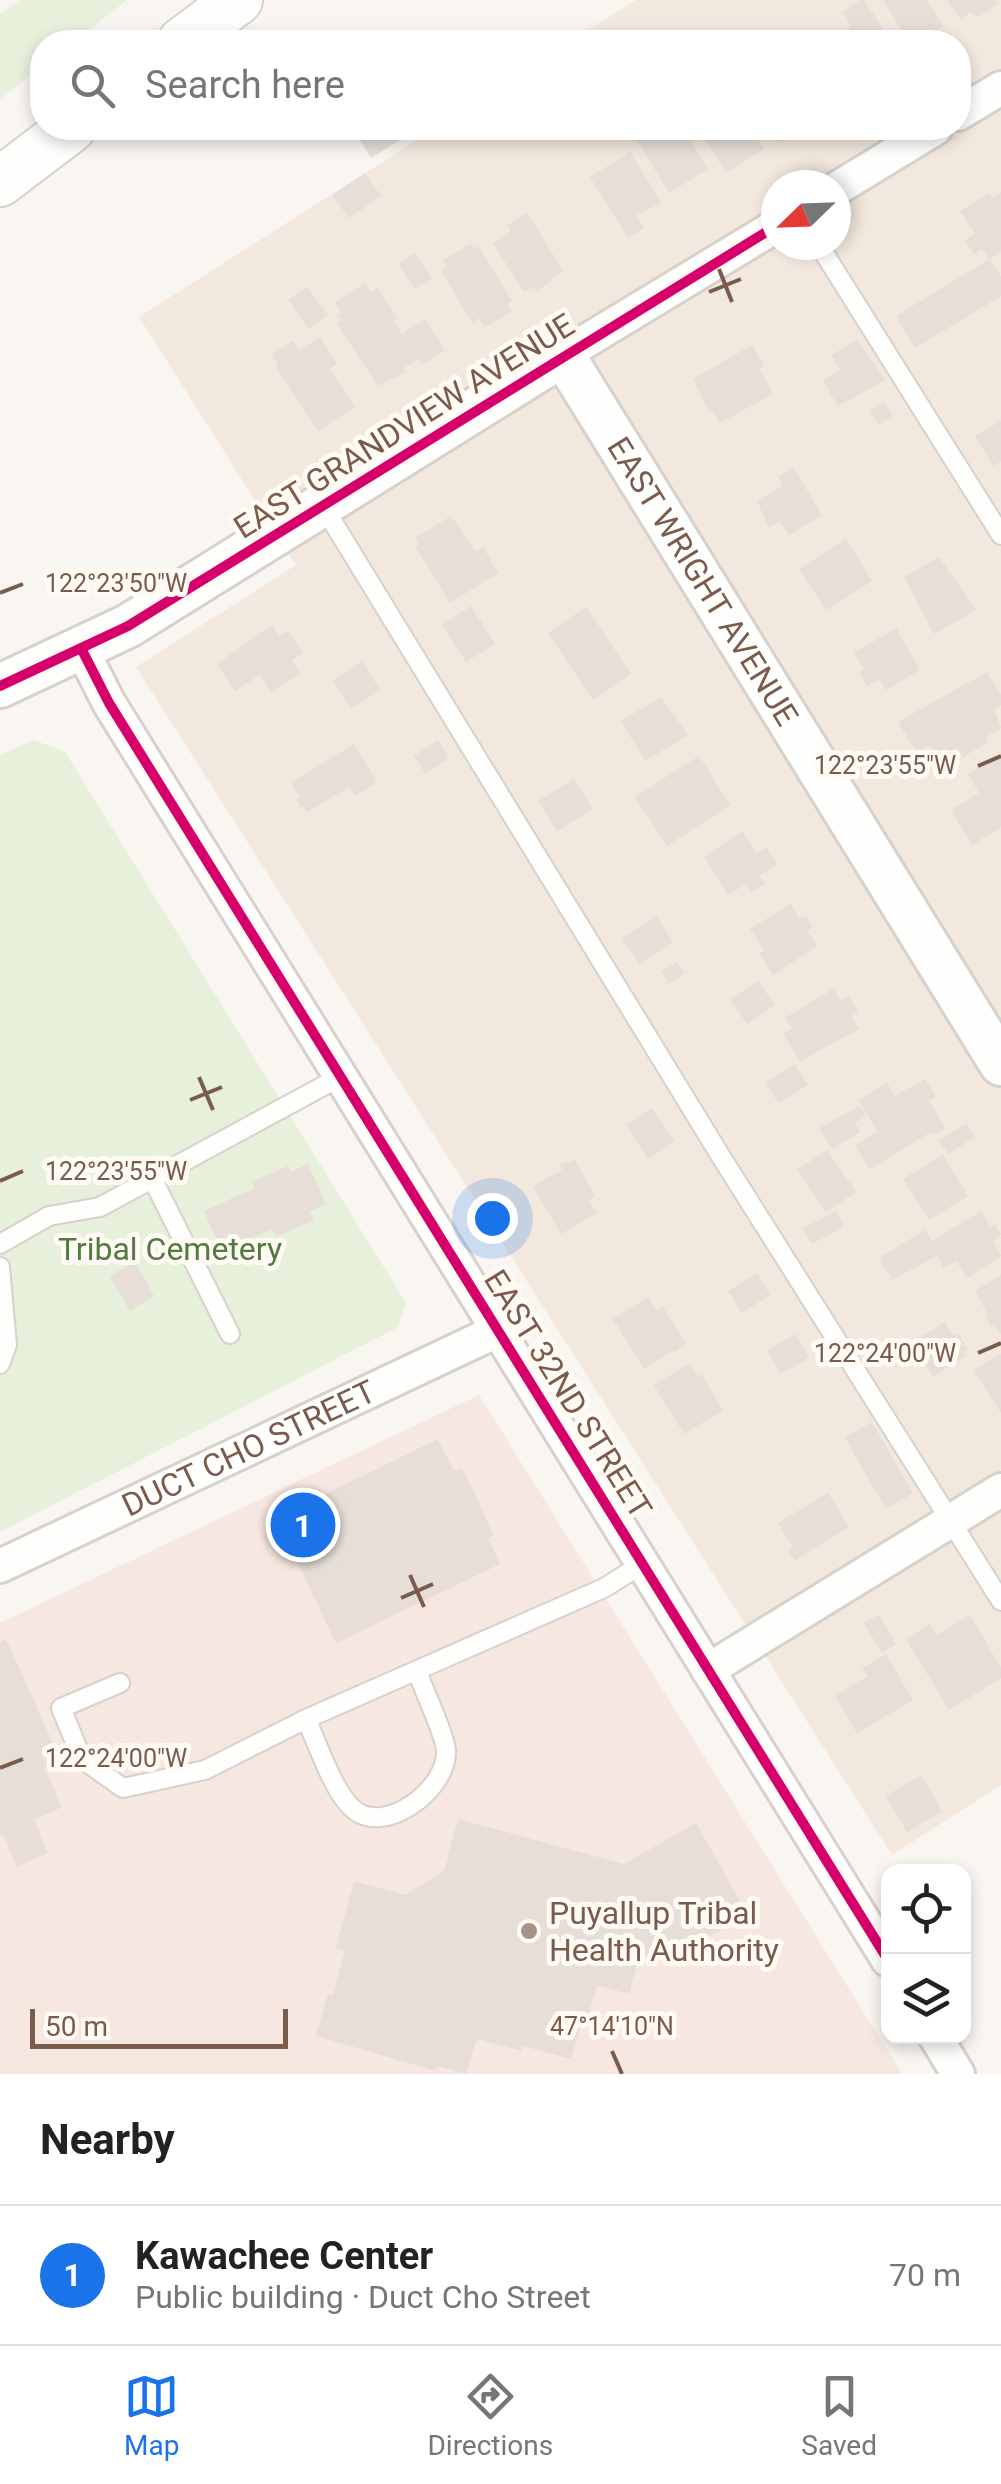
<!DOCTYPE html>
<meta charset="utf-8">
<style>
:root{--surface:#fff;--page:#f6f6f6;--text:#222;--muted:#767676;--line:#e0e0e0;--accent:#1a73e8}
body{margin:0;font-family:Roboto,sans-serif;background:var(--page);color:var(--text)}
.controls{position:absolute;right:30px;bottom:30px;display:grid;overflow:hidden;border-radius:20px;box-shadow:0 5px 15px #0003}
.controls button{width:90px;height:90px;display:grid;place-items:center;padding:0;border:0;border-bottom:2px solid var(--line);background:var(--surface);color:var(--text);font:50px sans-serif}
.compass{position:absolute;left:761px;top:170px;width:90px;height:90px;border-radius:50%;background:var(--surface);box-shadow:0 5px 15px #0003;rotate:247deg}
.scale{position:absolute;left:30px;bottom:25px;width:258px;box-sizing:border-box;padding-left:10px;border:5px solid #7a5c4d;border-top:0;font-size:28px;line-height:35px;white-space:nowrap;color:#7a5c4d;-webkit-text-stroke:8px #fffaf3;paint-order:stroke}
.you{position:absolute;left:492px;top:1218px;width:35px;height:35px;margin:-25px;border:8px solid #fff;border-radius:50%;background:#1a73e8;box-shadow:0 0 0 15px #1a73e833}
.badge{display:grid;place-items:center;width:65px;height:65px;border-radius:50%;background:var(--accent);color:#fff;font-size:32px;font-weight:700}
.pin{position:absolute;translate:-50% -50%;border:5px solid #fff;box-shadow:0 2px 10px #0006}
.list{margin:0;padding:0;list-style:none}
h2{display:flex;justify-content:space-between;align-items:center;height:130px;margin:0;padding:0 40px;font-size:42px}
h2 small{font-size:32px;font-weight:400;color:var(--muted)}
.list li{display:grid;grid-template-columns:65px 1fr auto;gap:30px;align-items:center;box-sizing:border-box;height:140px;padding:0 40px;border-top:2px solid var(--line)}
.list b{display:block;font-size:38px;white-space:nowrap}
.list p{margin:0;font-size:32px;white-space:nowrap;color:var(--muted)}
.list em{font-size:32px;font-style:normal;color:var(--muted)}
.icon{flex:none;width:55px;height:55px;fill:none;stroke:currentColor;stroke-width:2;stroke-linecap:round;stroke-linejoin:round}
.map{position:relative;flex:none;width:1001px;height:2074px;overflow:hidden}
.search{position:absolute;background:var(--surface);box-shadow:0 5px 15px #0003;left:30px;right:30px;top:30px;height:110px;display:flex;align-items:center;gap:25px;box-sizing:border-box;padding:0 35px;border-radius:40px;color:var(--muted);font-size:38px}
.sheet{height:270px;background:var(--surface)}
nav{display:flex;justify-content:space-around;align-items:center;box-sizing:border-box;height:140px;border-top:2px solid var(--line);background:var(--surface);font-size:28px;color:var(--muted)}
nav a{display:grid;justify-items:center;gap:5px}
nav .on{color:var(--accent)}
.map>svg:first-child{display:block}
</style>
<div class="map">
<svg width="1001" height="2074" viewBox="0 0 1001 2074">
<rect width="100%" height="100%" fill="#f9f5f0"/>
<path fill="#f2e8de" fill-rule="evenodd" d="M636 0H1001V1785L892 1855 136 667 296 565 139 317 436 128H958V42H569ZM776 185H836V245H776Z"/>
<path fill="#f6e8e1" d="M479 1395 902 2074H0V1623Z"/>
<g fill="#e7f0db">
<path d="M20 0H127L73 42H42V66L0 99V14Z"/>
<path d="M34 740 65 752 406 1303 398 1327 0 1532V755Z"/>
</g>
<g fill="#e6ded7">
<path d="M861 0H864L892 42H844L839 34 851 26 842 12Z"/>
<path d="M883 0H927L944 27 935 32 938 38 928 42 915 29 905 35Z"/>
<path d="M947 0H996L998 4 976 18 971 12 960 19Z"/>
<path d="M352 128H419L371 158Z"/>
<path d="M657 128H683L708 169 669 193 637 140Z"/>
<path d="M698 128H751L764 149 726 173Z"/>
<path d="M767 128H804L781 142 776 133 772 135Z"/>
<path d="M630 152 662 203 636 215 644 228 628 238 590 177Z"/>
<path d="M365 173 381 196 349 218 332 195Z"/>
<path d="M1001 192V251L989 259 982 249 974 254 965 240 975 234 960 211 989 193 992 198Z"/>
<path d="M527 213 563 270 537 292 534 287 524 292 493 243 511 231 507 225Z"/>
<path d="M470 244 474 249 478 246 512 301 507 304 512 311 485 327 479 318 472 323 441 270 447 266 443 260Z"/>
<path d="M415 253 432 278 415 289 398 264Z"/>
<path d="M990 259 1001 277V296L915 348 896 316Z"/>
<path d="M365 283 371 292 378 288 397 318 394 321 402 334 425 319 445 350 422 365 418 359 404 368 407 371 378 386 337 324 341 321 338 316 342 313 335 302Z"/>
<path d="M307 287 328 315 309 329 288 300Z"/>
<path d="M320 337 337 364 330 369 355 407 318 431 276 367 278 365 272 354 293 341 299 351Z"/>
<path d="M857 339 885 380 838 406 823 381 840 370 832 355Z"/>
<path d="M752 345 764 366 759 369 773 394 720 423 712 410 709 412 693 379Z"/>
<path d="M884 402 893 415 879 425 870 411Z"/>
<path d="M1001 421V461L993 466 975 436Z"/>
<path d="M793 467 822 515 789 535 780 521 769 528 757 501 783 486 778 477Z"/>
<path d="M451 516 476 552 483 547 498 573 450 603 415 546 419 544 415 538Z"/>
<path d="M846 539 872 581 826 610 799 569Z"/>
<path d="M939 557 976 610 934 634 904 577Z"/>
<path d="M471 606 495 644 466 662 442 625Z"/>
<path d="M586 607 631 674 593 700 548 633Z"/>
<path d="M272 625 279 636 288 631 303 653 292 660 301 673 271 692 260 675 235 691 217 664Z"/>
<path d="M896 628 920 670 886 690 880 679 867 686 859 672 864 669 854 653Z"/>
<path d="M362 661 380 690 351 709 333 680Z"/>
<path d="M987 672 1001 695V705L994 709 1001 728 986 737 988 742 945 768 930 745 917 753 898 722Z"/>
<path d="M661 697 688 735 645 761 621 721Z"/>
<path d="M438 740 449 758 425 773 414 756Z"/>
<path d="M354 744 377 782 355 796 349 787 307 812 303 806 301 808 296 799 300 797 291 783Z"/>
<path d="M1001 754V827L972 845 951 810 979 793 968 774Z"/>
<path d="M699 756 730 805 667 846 635 797Z"/>
<path d="M574 779 593 809 557 831 538 801Z"/>
<path d="M742 831 757 853 766 847 777 864 759 876 765 884 752 892 746 884 728 895 704 857Z"/>
<path d="M790 904 800 919 806 916 813 927 807 930 817 946 773 975 759 953 764 950 750 929Z"/>
<path d="M657 916 673 942 640 964 622 938Z"/>
<path d="M676 962 685 973 669 984 661 972Z"/>
<path d="M758 981 775 1005 747 1024 730 999Z"/>
<path d="M833 989 841 1001 849 996 858 1011 851 1015 859 1029 800 1061 783 1034 792 1028 785 1018Z"/>
<path d="M795 1064 808 1085 778 1103 766 1082Z"/>
<path d="M925 1079 936 1097 929 1101 945 1128 933 1135 931 1132 870 1169 855 1146 877 1132 859 1100 887 1083 895 1096Z"/>
<path d="M860 1106 866 1116 854 1123 860 1132 832 1149 819 1128Z"/>
<path d="M652 1108 674 1141 648 1159 626 1125Z"/>
<path d="M966 1124 975 1137 948 1154 939 1140Z"/>
<path d="M827 1150 856 1192 826 1212 797 1170Z"/>
<path d="M943 1155 968 1196 929 1220 903 1179Z"/>
<path d="M575 1160 595 1196 589 1200 597 1213 561 1234 533 1186 562 1170 560 1165 567 1161 568 1164Z"/>
<path d="M308 1164 326 1204 309 1212 314 1220 276 1237 272 1229 222 1252 204 1211 255 1188 252 1182 288 1166 291 1172Z"/>
<path d="M836 1211 844 1227 812 1244 803 1228Z"/>
<path d="M981 1211 991 1227 995 1224 1001 1234 993 1241 1001 1256 967 1278 956 1261 944 1268 937 1256 892 1280 879 1258 925 1230 932 1241Z"/>
<path d="M135 1262 154 1296 130 1311 110 1277Z"/>
<path d="M757 1273 770 1295 742 1313 728 1291Z"/>
<path d="M1001 1275V1334L995 1324 991 1327 985 1316 988 1315 975 1291Z"/>
<path d="M648 1297 657 1311 663 1307 686 1343 674 1353 673 1350 644 1369 613 1319Z"/>
<path d="M945 1322 953 1336 958 1333 968 1350 964 1352 966 1356 933 1377 913 1342Z"/>
<path d="M795 1334 809 1358 780 1374 767 1350Z"/>
<path d="M1001 1354V1413L974 1370Z"/>
<path d="M690 1363 698 1376 702 1375 723 1410 684 1434 654 1385Z"/>
<path d="M872 1422 913 1493 886 1509 845 1438Z"/>
<path d="M438 1439 454 1471 462 1468 494 1535 488 1538 500 1564 336 1643 276 1518Z"/>
<path d="M828 1493 849 1527 795 1560 788 1550 793 1547 778 1523Z"/>
<path d="M879 1615 896 1644 882 1653 864 1623Z"/>
<path d="M970 1615 1001 1668V1678L949 1710 906 1639 930 1624 937 1635Z"/>
<path d="M6 1639 61 1761 44 1768 62 1807 34 1820 48 1853 17 1867 3 1834 0 1836V1642Z"/>
<path d="M886 1654 913 1700 857 1733 835 1696 868 1676 862 1668Z"/>
<path d="M921 1775 942 1811 907 1832 886 1796Z"/>
<path d="M458 1819 624 1864 696 1823 748 1915 665 1961 640 1954 629 1994 597 1985 588 2016 584 2015 571 2059 523 2046 522 2051 477 2039 466 2074 437 2066 436 2071 316 2036 328 1994 333 1995 345 1950 336 1948 354 1881 405 1895 444 1871Z"/>
</g>
<g fill="none" stroke-linecap="round" stroke-linejoin="round">
<g stroke="#d7d1cb" stroke-width="22">
<g id="service">
<path d="M819 245 1001 535"/>
<path d="M323 506 720 1155 1001 1601"/>
<path d="M152 1178 230 1334"/>
<path d="M0 1244 49 1216 100 1207 340 1077"/>
<path d="M0 1267 7 1345 0 1364"/>
<path d="M120 1683 61 1708 82 1759 123 1788 205 1770 306 1719 604 1588 644 1563"/>
<path d="M306 1719C318 1744 332 1789 352 1808 383 1838 448 1789 446 1751 445 1734 423 1689 417 1671"/>
</g>
</g>
<g stroke="#d7d1cb" stroke-width="38">
<g id="minor">
<path d="M958 114 1001 88"/>
<path d="M836 189 936 128"/>
<path d="M563 355 776 226"/>
<path d="M82 650 109 703 888 1960"/>
<path id="s1" d="M0 1566 499 1330"/>
<path d="M708 1670 1001 1490"/>
<path d="M935 2036 958 2074"/>
</g>
</g>
<g stroke="#d7d1cb" stroke-width="48">
<g id="tertiary">
<path id="s2" d="M0 686 128 626 563 355 1001 1064"/>
</g>
</g>
<g stroke="#d9d2cb" stroke-width="52">
<g id="secondary">
<path d="M182 42 238 0"/>
<path d="M0 182 71 128"/>
</g>
</g>
<use href="#service" stroke="#fefefd" stroke-width="18"/>
<use href="#minor" stroke="#fefefd" stroke-width="32"/>
<use href="#tertiary" stroke="#fefefd" stroke-width="42"/>
<use href="#secondary" stroke="#fefefd" stroke-width="48"/>
<g stroke="#fffaf3" stroke-width="16">
<g id="cycleway">
<path d="M82 650 109 703 888 1960"/>
<path d="M0 686 128 626 776 226"/>
</g>
</g>
<use href="#cycleway" stroke="#d6006c" stroke-width="10"/>
</g>
<path fill="none" stroke="#7a5c4d" stroke-width="4" d="M719 269 732 302M709 292 741 279M0 593 23 584M978 766 1001 756M199 1077 213 1110M190 1100 222 1087M0 1181 23 1171M978 1353 1001 1343M410 1575 424 1607M401 1598 433 1584M0 1768 23 1759M612 2051 622 2074"/>
<circle fill="#a69286" stroke="#fffaf3" stroke-width="4" cx="529" cy="1931" r="10"/>
<g text-anchor="middle" stroke-width="10" stroke-linejoin="round" paint-order="stroke">
<g font-size="32" fill="#7a5c4d" stroke="#fffaf3">
<text transform="translate(404 426) rotate(-32)" y="11">EAST GRANDVIEW AVENUE</text>
<text dy="11" stroke="none"><textPath href="#s2" startOffset="920">EAST WRIGHT AVENUE</textPath></text>
<text transform="translate(568 1394) rotate(58)" y="11">EAST 32ND STREET</text>
<text dy="11" stroke="none"><textPath href="#s1" startOffset="275">DUCT CHO STREET</textPath></text>
</g>
<g font-size="32" fill="#537a41" stroke="#fffaf3">
<text x="170" y="1260">Tribal Cemetery</text>
</g>
<g font-size="32" fill="#7a5c4d" stroke="#fffaf3" text-anchor="start">
<text x="549" y="1924">Puyallup Tribal<tspan x="549" dy="37">Health Authority</tspan></text>
</g>
</g>
<g font-size="25" text-anchor="middle" fill="#7a5c4d" stroke="#fffaf3" stroke-width="10" stroke-linejoin="round" paint-order="stroke">
<text x="116" y="592">122°23'50"W</text>
<text x="885" y="774">122°23'55"W</text>
<text x="116" y="1180">122°23'55"W</text>
<text x="885" y="1362">122°24'00"W</text>
<text x="116" y="1767">122°24'00"W</text>
<text x="612" y="2035">47°14'10"N</text>
</g>
</svg>
<div class="controls">
<button><svg class="icon" aria-label="locate" viewBox="0 0 24 24"><circle cx="12" cy="12" r="6"/><path d="M12 2v4M12 18v4M2 12h4M18 12h4"/></svg></button>
<button><svg class="icon" aria-label="layers" viewBox="0 0 24 24"><path d="M12 4l9 5-9 5-9-5zM3 14l9 5 9-5"/></svg></button>
</div>
<svg class="compass" viewBox="-18 -18 36 36"><path d="M0-13l5 13h-10z" fill="#e53935"/><path d="M0 13l5-13h-10z" fill="#767676"/></svg>
<div class="scale">50 m</div>
<div class="you"></div>
<div class="pin badge" style="left:303px;top:1525px">1</div>
<div class="search"><svg class="icon" aria-label="search" viewBox="0 0 24 24"><circle cx="10" cy="10" r="6"/><path d="M15 15l6 6"/></svg>Search here</div>
</div>
<section class="sheet">
<h2>Nearby<small></small></h2>
<ul class="list">
<li><span class="badge">1</span><div><b>Kawachee Center</b><p>Public building · Duct Cho Street</p></div><em>70 m</em></li>
</ul>
</section>
<nav>
<a class="on"><svg class="icon" aria-label="map" viewBox="0 0 24 24"><path d="M3 6l6-2 6 2 6-2v14l-6 2-6-2-6 2zM9 4v14M15 6v14"/></svg>Map</a>
<a><svg class="icon" aria-label="directions" viewBox="0 0 24 24"><path d="M12 3l9 9-9 9-9-9zM9 14v-3h6M13 9l2 2-2 2"/></svg>Directions</a>
<a><svg class="icon" aria-label="saved" viewBox="0 0 24 24"><path d="M7 4h10v16l-5-4-5 4z"/></svg>Saved</a>
</nav>
